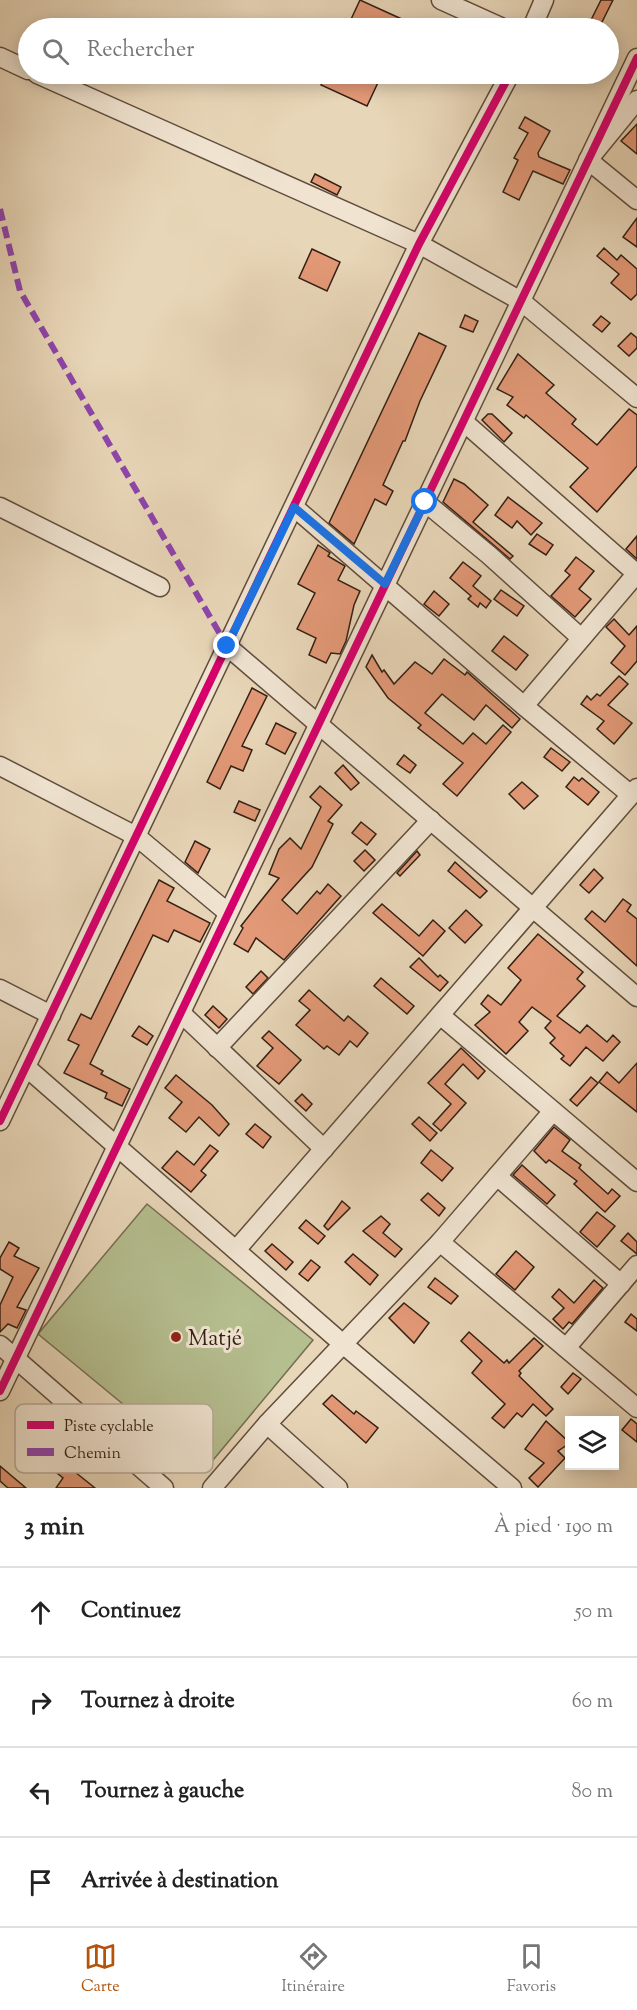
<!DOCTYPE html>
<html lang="fr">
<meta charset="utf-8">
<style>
:root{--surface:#fff;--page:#f6f6f6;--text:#222;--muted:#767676;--line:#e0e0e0;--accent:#b45309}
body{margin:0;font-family:"Sorts Mill Goudy",serif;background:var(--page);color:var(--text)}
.controls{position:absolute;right:18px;bottom:18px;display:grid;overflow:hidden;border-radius:0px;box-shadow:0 3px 15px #0003}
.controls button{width:54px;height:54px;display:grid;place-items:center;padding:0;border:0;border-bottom:2px solid var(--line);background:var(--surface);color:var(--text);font:30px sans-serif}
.stop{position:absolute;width:18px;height:18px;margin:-14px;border:4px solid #1a73e8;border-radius:50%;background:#fff}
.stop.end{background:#1a73e8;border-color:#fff;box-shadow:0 2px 6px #0008}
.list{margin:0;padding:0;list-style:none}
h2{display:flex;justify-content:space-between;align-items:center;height:78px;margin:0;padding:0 24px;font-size:26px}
h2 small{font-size:20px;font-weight:400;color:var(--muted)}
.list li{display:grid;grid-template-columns:39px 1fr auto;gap:18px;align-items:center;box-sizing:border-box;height:90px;padding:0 24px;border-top:2px solid var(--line)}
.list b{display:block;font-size:22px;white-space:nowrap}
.list em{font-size:20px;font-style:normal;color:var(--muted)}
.icon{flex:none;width:33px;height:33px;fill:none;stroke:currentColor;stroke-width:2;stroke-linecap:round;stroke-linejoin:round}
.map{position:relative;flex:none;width:637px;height:1488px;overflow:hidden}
.search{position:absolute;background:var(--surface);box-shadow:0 3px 15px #0003;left:18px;right:18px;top:18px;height:66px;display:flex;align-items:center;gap:15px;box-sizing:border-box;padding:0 21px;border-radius:33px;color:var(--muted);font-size:22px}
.sheet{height:438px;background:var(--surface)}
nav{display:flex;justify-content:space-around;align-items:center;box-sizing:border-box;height:84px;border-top:2px solid var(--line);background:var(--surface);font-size:16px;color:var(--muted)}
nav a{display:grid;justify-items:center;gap:3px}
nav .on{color:var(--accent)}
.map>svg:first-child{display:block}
</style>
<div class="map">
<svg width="637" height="1488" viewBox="0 0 637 1488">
<rect width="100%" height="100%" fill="#e8d6b8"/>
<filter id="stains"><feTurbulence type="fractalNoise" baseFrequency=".00333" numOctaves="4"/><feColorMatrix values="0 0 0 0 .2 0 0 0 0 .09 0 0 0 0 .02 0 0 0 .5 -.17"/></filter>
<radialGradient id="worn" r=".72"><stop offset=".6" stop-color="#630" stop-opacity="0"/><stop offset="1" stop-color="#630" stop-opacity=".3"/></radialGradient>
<path fill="#b5be8f" stroke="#746e52" stroke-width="1.5" d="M147 1204 313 1340 204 1471 38 1334Z"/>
<g fill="#e39977" stroke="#331f14" stroke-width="1.5">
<path d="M360 0 406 21 403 28H347Z"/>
<path d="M601 0H613L599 28H587Z"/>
<path d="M326 74H382L367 106 321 85Z"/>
<path d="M525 117 550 131 538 153 539 157 570 170 563 184 533 171 519 200 503 192 518 160 514 158 528 133 519 128Z"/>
<path d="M637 124V154L621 141Z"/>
<path d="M315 174 341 187 337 195 311 182Z"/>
<path d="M637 218V247L623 237Z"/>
<path d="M604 248 617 260 621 255 637 269V294L631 300 611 283 619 274 597 256Z"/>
<path d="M312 249 340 262 327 291 299 278Z"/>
<path d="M465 315 478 321 473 332 460 327Z"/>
<path d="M601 316 610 323 602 332 593 325Z"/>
<path d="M419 333 446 346 420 401 405 441H403L383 485 393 491 386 505 375 499 354 544 329 523Z"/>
<path d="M631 333 637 338V348L629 356 618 346Z"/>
<path d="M518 354 554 385 546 393 576 419 572 424 597 445 629 409 637 415V466L597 512 570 487 588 468 526 415 524 418 507 405 513 397 497 389Z"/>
<path d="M488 414H492L512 433 504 442 482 420Z"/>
<path d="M454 479 464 484 488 505 473 522 513 556 510 559 443 502Z"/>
<path d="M508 497 542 523 531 535 517 521 512 528 495 515Z"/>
<path d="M537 534 553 545 546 555 529 544Z"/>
<path d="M637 536V559L626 549Z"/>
<path d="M318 545 330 553 328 556 345 566 338 580 360 591 354 605 346 641 340 654 331 653 326 663 309 655 316 638 297 629 315 593 298 584Z"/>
<path d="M576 557 594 571 579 589 591 599 575 617 551 596 570 575 565 571Z"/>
<path d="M463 562 481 576 473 586 491 601 486 608 480 603 478 607 468 599 471 596 450 578Z"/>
<path d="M501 590 524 606 517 616 494 599Z"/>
<path d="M434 591 449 604 439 616 424 604Z"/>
<path d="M614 619 629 635 637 626V661L625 675 611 663 625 646 606 627Z"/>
<path d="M504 636 528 655 516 670 492 651Z"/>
<path d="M372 655 382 672 384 670 394 684 415 662 432 674 444 659 465 675 467 672 520 719 512 728 486 705 474 720 442 694 425 713 463 744 473 733 486 744 503 725 511 732 457 796 443 784 463 763 418 728 421 725 388 698 366 667Z"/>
<path d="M619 676 628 684 608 705 632 723 614 744 597 729 604 721 581 704 587 696 591 700 597 694 600 696Z"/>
<path d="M252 688 267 696 242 746 252 750 243 771 231 766 220 789 207 782Z"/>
<path d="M276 723 296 733 285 754 266 744Z"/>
<path d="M551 748 570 762 562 771 544 757Z"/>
<path d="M404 755 416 765 410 773 397 764Z"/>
<path d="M343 765 359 783 351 790 335 773Z"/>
<path d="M574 777 579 781 582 778 599 792 588 805 566 787Z"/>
<path d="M522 782 538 796 524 809 509 794Z"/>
<path d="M320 786 342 805 328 821 333 824 312 867 282 900 297 914 317 891 320 894 328 884 341 896 284 960 256 938 248 952 234 944 243 928 241 926 279 878 269 874 279 849 290 838 301 849 321 807 310 797Z"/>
<path d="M239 801 260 810 255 821 234 812Z"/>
<path d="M361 822 376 834 367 845 352 833Z"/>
<path d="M195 841 210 849 198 873 185 862Z"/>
<path d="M365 850 375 860 364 871 354 861Z"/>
<path d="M417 851 420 855 400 876 397 873Z"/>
<path d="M455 862 487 891 480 898 448 871Z"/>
<path d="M594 869 603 878 589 893 580 885Z"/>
<path d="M159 880 174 888 167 901 210 923 200 942 174 930 168 942 153 935 90 1064 103 1071 101 1074 130 1089 122 1106 105 1098 107 1093 64 1073 79 1045 68 1040 81 1014 91 1019Z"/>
<path d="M623 899 631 905 627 911 637 919V966L585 919 592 911 605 922Z"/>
<path d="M382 904 419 936 433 920 445 931 423 956 373 913Z"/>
<path d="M466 910 482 925 465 943 449 928Z"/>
<path d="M538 934 583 972 577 979 585 986 557 1016 580 1033 587 1025 607 1042 613 1035 620 1042 603 1061 586 1047 570 1066 561 1059 564 1056 550 1043 555 1038 545 1028 551 1021 532 1007 519 1022 528 1031 506 1054 475 1025 490 1012 481 1004 488 995 501 1005 521 980 508 968Z"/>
<path d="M419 958 438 977 440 975 448 982 440 991 410 967Z"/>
<path d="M261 971 268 978 253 994 246 987Z"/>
<path d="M381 978 414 1006 407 1014 374 986Z"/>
<path d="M309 990 344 1021 348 1016 368 1033 357 1047 350 1041 339 1055 327 1046 324 1049 296 1025 310 1010 299 1001Z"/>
<path d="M213 1006 227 1019 219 1028 205 1015Z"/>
<path d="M139 1026 153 1036 147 1045 132 1036Z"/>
<path d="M269 1031 301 1060 279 1084 257 1066 273 1048 262 1038Z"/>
<path d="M461 1048 485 1071 478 1079 463 1064 445 1084 466 1103 441 1131 433 1124 451 1104 428 1083Z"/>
<path d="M637 1063V1112L599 1082 607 1072 619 1083Z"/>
<path d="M176 1075 212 1105 229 1124 219 1136 199 1117 186 1132 169 1118 182 1102 165 1088Z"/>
<path d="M591 1077 598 1083 577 1106 570 1100Z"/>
<path d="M302 1094 312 1104 306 1111 295 1101Z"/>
<path d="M419 1117 437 1133 430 1141 412 1124Z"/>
<path d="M255 1124 271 1137 263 1148 246 1134Z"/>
<path d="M554 1127 570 1140 562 1151 581 1165 579 1168 608 1194 612 1189 620 1196 605 1212 574 1184 577 1181 549 1160 546 1163 534 1151Z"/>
<path d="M210 1145 218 1151 201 1171 206 1175 191 1192 162 1168 177 1151 194 1165Z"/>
<path d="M431 1150 453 1168 442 1181 421 1163Z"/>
<path d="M522 1165 555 1195 547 1204 513 1175Z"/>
<path d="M428 1193 445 1208 439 1216 421 1200Z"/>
<path d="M342 1201 350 1208 328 1230 324 1226Z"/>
<path d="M597 1212 615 1226 597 1247 580 1232Z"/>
<path d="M381 1216 390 1224 383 1233 402 1249 395 1257 363 1231Z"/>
<path d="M306 1220 325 1236 318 1244 299 1228Z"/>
<path d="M628 1233 637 1242V1254L621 1241Z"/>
<path d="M9 1242 19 1248 14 1256 39 1268 17 1307 26 1310 17 1328 8 1324 0 1332V1305L13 1277 0 1269V1258Z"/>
<path d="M272 1244 293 1262 286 1270 265 1251Z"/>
<path d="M516 1251 534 1267 515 1290 496 1274Z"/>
<path d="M353 1254 378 1275 370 1285 345 1262Z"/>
<path d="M311 1260 320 1267 308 1281 299 1274Z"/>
<path d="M435 1278 458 1296 451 1304 428 1287Z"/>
<path d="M594 1280 603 1288 572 1324 569 1322 563 1329 553 1319 564 1308 552 1297 559 1289 574 1303Z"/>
<path d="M404 1303 429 1323 414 1343 389 1318Z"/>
<path d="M631 1314 637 1319V1331L625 1322Z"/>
<path d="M469 1332 504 1363 507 1360 509 1363 534 1338 543 1346 519 1371 521 1373 519 1376 553 1409 546 1416 533 1404 522 1417 517 1413 504 1428 492 1418 505 1404 472 1373 482 1361 461 1341Z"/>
<path d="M573 1373 581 1379 568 1394 561 1387Z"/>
<path d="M332 1395 354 1414 356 1411 378 1428 366 1443 323 1404Z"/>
<path d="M631 1419 637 1424V1442L622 1430Z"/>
<path d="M546 1421 570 1443 558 1451 565 1458 538 1487 529 1478 544 1463 525 1449Z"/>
<path d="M55 1443 71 1457 65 1464 95 1488H56L63 1478 41 1460Z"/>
<path d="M0 1466 26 1488H8L0 1481Z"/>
</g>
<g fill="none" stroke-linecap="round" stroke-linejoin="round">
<g stroke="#604d3d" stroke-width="21">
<g id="minor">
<path d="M441 0 503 28"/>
<path d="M532 28 544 0"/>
<path d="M0 57 28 70"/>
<path d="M37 74 419 244 521 301 637 398"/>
<path d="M637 100 588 160 637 200"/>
<path d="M464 422 637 574"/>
<path d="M425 502 489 555 581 638"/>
<path d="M0 507 160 587"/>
<path d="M294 507 524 706 631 795"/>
<path d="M227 646 637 997"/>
<path d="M524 706 637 573"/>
<path d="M0 766 136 836 227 912"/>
<path d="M0 989 51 1015"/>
<path d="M181 1013 324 1149"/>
<path d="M440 1015 637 1182"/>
<path d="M217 1048 431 820"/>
<path d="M26 1067 343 1344 512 1488"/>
<path d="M0 1121 419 244 510 74"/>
<path d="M497 1176 621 1284"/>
<path d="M440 1242 637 1408"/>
<path d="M236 1250 637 788"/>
<path d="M0 1345 164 1488"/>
<path d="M566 1348 637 1265"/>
<path d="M0 1391 637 58"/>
<path d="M267 1424 338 1488"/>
<path d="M212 1488 267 1424 440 1242 553 1111"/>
</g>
</g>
<use href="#minor" stroke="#f0e4d1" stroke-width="18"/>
<path stroke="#8e44ad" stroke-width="6" stroke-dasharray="12 6" stroke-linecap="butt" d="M0 209 20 291 227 646"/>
<g stroke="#f0e4d1" stroke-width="11">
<g id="cycleway">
<path d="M0 1121 419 244 510 74"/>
<path d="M0 1391 637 58"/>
</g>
</g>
<use href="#cycleway" stroke="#d6006c" stroke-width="8"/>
</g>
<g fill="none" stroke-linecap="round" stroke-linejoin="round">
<path stroke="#1a73e8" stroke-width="8" d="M227 646 294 507 385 584 425 502"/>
</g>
<circle fill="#8f2418" stroke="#f0e4d1" stroke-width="2" cx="176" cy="1337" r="6"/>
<g text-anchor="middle" stroke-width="6" stroke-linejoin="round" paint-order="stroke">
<g font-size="22" fill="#331f14" stroke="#f0e4d1" text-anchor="start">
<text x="188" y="1345">Matjé</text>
</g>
</g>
<rect x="15" y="1404" width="198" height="69" rx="9" fill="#f0e4d1" stroke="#b7a998" stroke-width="1.5"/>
<rect x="27" y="1421" width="27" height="8" fill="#d6006c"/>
<rect x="27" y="1448" width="27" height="8" fill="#8e44ad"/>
<g font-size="16" fill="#331f14">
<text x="64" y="1431">Piste cyclable</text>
<text x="64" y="1458">Chemin</text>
</g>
<rect width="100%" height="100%" filter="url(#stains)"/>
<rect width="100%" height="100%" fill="url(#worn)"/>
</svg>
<div class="controls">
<button><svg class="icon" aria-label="layers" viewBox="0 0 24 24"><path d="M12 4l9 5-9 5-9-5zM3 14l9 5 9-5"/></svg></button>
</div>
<div class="stop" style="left:425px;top:502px"></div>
<div class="stop end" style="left:227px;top:646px"></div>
<div class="search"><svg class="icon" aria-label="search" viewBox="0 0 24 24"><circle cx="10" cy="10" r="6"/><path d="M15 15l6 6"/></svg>Rechercher</div>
</div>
<section class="sheet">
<h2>3 min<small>À pied · 190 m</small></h2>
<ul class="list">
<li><svg class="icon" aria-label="ahead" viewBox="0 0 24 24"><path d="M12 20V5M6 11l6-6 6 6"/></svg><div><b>Continuez</b></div><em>50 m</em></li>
<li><svg class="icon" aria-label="right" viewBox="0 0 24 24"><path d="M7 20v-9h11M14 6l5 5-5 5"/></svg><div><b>Tournez à droite</b></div><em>60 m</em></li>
<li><svg class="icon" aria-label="left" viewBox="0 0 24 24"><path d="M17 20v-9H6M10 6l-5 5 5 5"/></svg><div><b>Tournez à gauche</b></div><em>80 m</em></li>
<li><svg class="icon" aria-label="arrive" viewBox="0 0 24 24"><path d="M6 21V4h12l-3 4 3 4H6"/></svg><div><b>Arrivée à destination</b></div></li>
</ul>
</section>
<nav>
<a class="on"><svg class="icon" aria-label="map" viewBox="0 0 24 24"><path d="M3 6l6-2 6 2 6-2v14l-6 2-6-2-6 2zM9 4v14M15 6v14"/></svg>Carte</a>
<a><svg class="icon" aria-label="directions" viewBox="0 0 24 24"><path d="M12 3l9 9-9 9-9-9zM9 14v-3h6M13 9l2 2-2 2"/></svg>Itinéraire</a>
<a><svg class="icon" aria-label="saved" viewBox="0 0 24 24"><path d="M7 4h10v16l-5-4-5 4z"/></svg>Favoris</a>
</nav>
